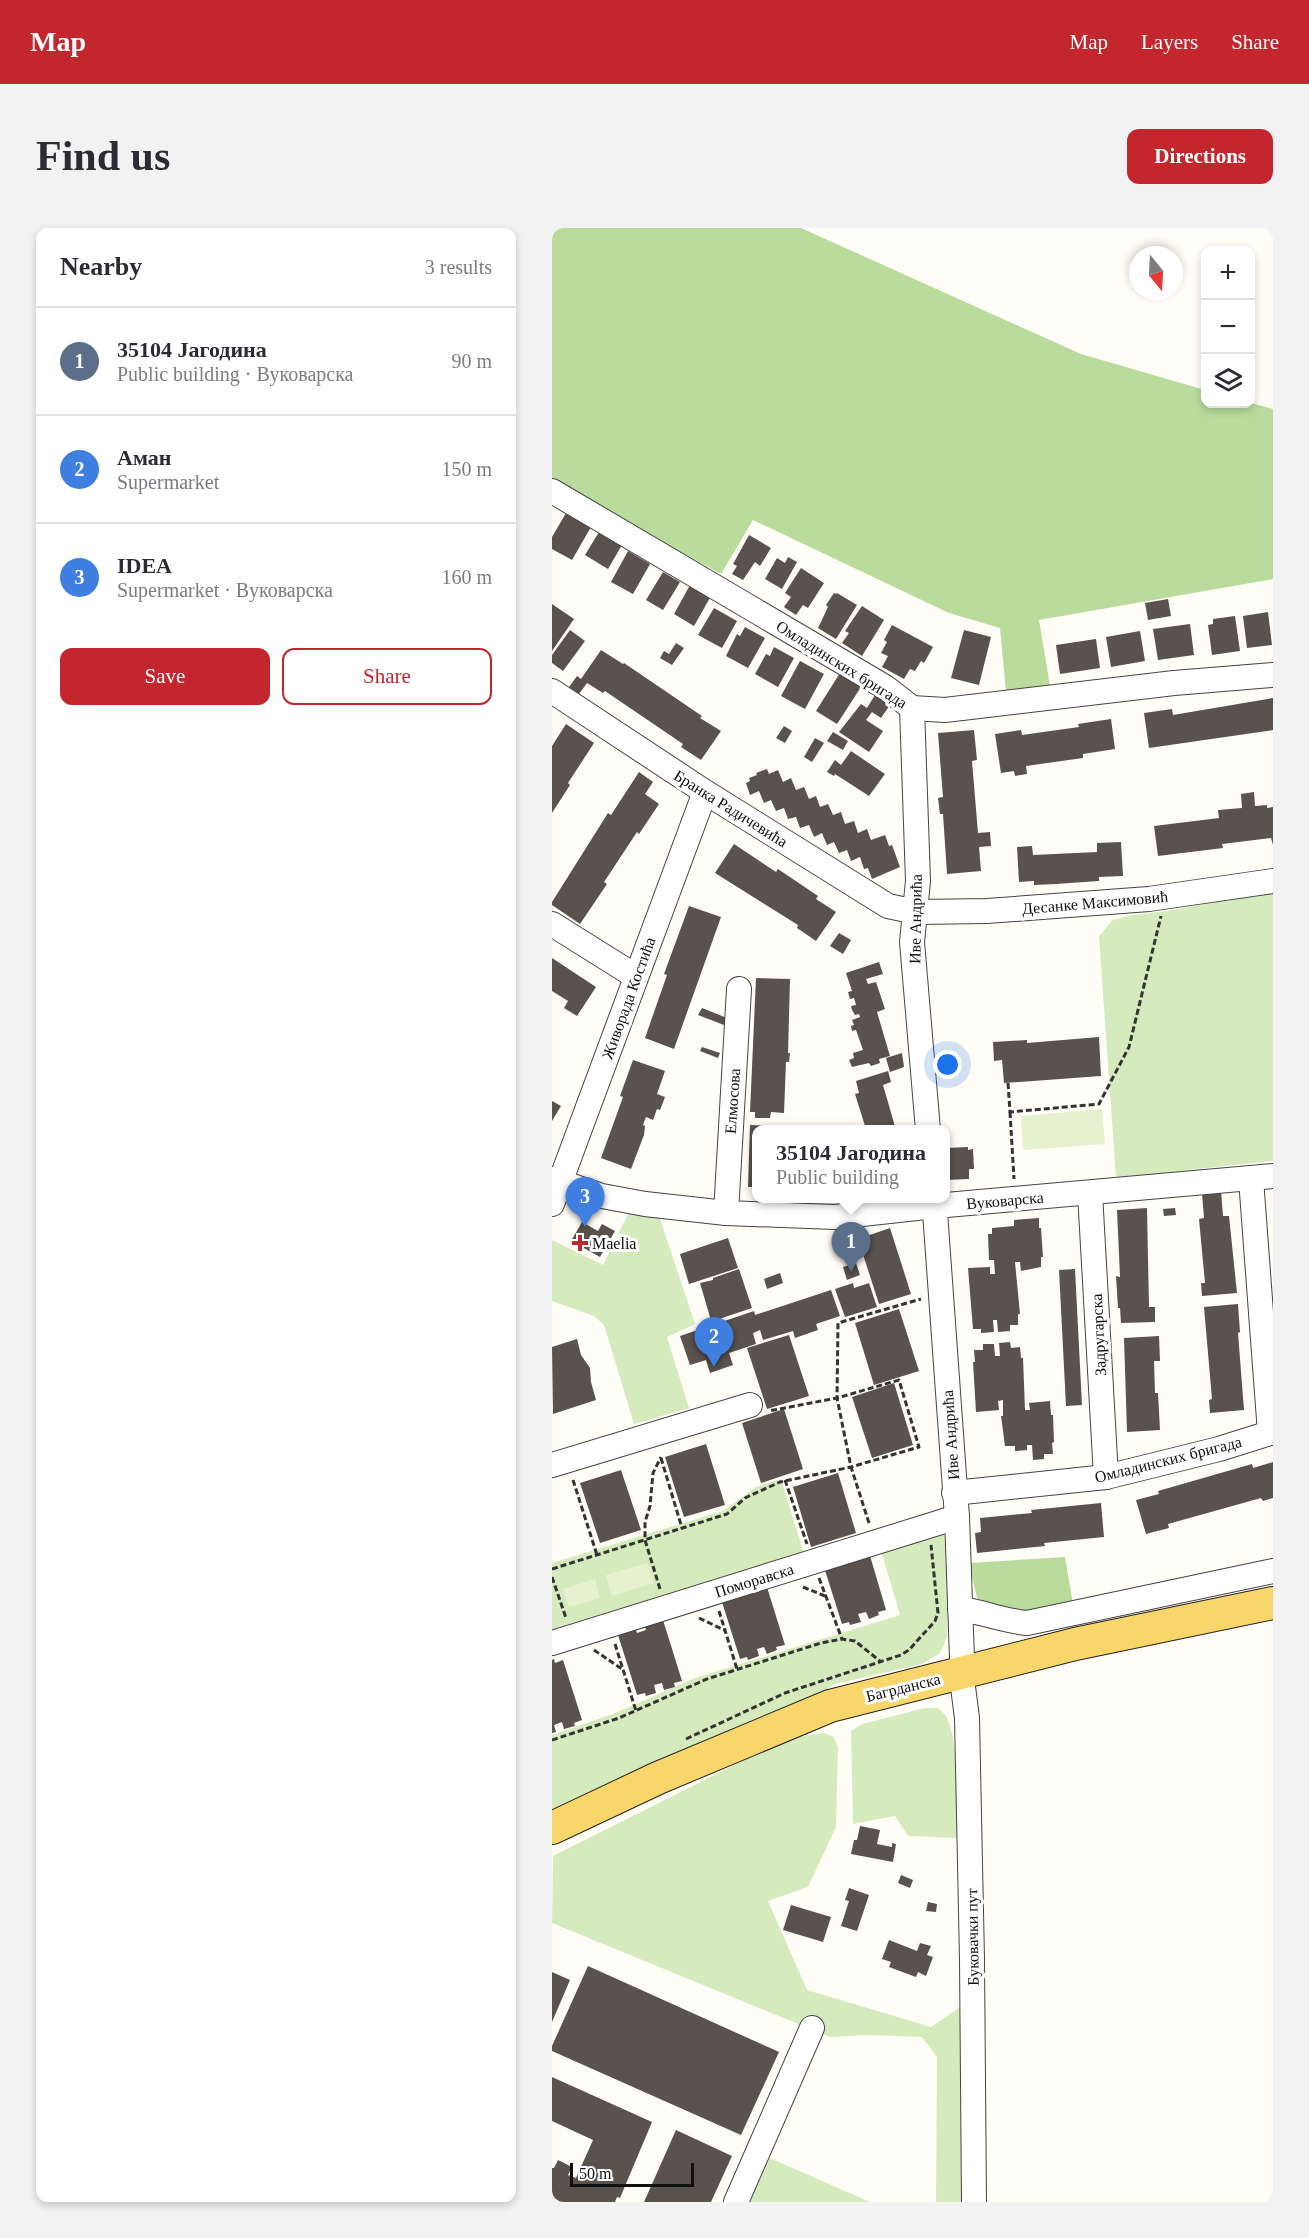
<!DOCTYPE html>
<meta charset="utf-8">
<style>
:root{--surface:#fff;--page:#f2f2f3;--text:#2b2b33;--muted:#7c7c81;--line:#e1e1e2;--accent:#c4262e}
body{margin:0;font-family:Georgia,serif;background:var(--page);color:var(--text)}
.controls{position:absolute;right:18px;top:18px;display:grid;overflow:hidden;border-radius:12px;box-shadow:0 3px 9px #0003}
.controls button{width:54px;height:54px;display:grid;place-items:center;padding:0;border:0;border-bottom:2px solid var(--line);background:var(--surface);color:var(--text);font:30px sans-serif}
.compass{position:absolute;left:577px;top:18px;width:54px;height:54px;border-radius:50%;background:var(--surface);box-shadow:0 3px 9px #0003;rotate:162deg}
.scale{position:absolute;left:18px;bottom:15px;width:124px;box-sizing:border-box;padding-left:6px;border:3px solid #111;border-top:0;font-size:16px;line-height:21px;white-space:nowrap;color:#111;-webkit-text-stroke:4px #fff;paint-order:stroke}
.you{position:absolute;left:396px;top:837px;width:21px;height:21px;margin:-15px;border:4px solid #fff;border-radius:50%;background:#1a73e8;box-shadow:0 0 0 9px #1a73e833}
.badge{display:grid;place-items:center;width:39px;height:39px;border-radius:50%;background:var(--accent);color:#fff;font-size:20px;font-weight:700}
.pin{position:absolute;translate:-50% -50px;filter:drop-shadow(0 2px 3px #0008)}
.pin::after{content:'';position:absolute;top:32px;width:21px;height:18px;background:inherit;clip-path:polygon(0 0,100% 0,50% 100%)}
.popup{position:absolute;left:200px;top:897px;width:198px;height:78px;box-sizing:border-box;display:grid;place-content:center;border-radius:12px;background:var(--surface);filter:drop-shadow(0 2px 4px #0005);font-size:20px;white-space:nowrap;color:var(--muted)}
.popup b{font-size:22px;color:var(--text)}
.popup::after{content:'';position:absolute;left:50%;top:100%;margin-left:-12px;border:12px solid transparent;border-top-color:var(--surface)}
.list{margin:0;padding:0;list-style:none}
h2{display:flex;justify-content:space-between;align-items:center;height:78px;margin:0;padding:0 24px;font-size:26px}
h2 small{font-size:20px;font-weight:400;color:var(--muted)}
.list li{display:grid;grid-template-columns:39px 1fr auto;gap:18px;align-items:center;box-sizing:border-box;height:108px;padding:0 24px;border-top:2px solid var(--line)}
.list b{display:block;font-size:22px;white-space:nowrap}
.list p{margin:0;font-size:20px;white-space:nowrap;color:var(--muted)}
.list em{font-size:20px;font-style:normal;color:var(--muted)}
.actions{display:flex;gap:12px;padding:18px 24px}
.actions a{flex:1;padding:14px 0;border:2px solid var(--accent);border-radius:12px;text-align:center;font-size:21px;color:var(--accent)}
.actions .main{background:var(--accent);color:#fff}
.icon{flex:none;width:33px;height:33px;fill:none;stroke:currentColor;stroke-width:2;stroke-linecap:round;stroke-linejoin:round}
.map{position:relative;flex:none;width:721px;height:1974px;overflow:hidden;border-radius:12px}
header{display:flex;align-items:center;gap:36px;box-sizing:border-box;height:84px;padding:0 30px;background:var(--accent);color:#fff}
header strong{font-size:28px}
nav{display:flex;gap:33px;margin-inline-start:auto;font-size:21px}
.intro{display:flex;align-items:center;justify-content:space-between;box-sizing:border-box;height:144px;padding:0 36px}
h1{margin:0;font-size:42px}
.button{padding:15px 27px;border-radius:12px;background:var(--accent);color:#fff;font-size:21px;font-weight:700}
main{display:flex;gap:36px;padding:0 36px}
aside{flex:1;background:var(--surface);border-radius:12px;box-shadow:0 3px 9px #0003}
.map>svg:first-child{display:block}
</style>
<header>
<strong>Map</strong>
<nav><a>Map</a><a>Layers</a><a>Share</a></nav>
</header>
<div class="intro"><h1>Find us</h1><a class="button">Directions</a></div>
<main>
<aside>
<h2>Nearby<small>3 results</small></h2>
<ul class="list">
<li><span class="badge" style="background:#5c6f8a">1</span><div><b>35104 Јагодина</b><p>Public building · Вуковарска</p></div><em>90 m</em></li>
<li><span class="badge" style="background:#3f7fe0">2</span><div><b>Аман</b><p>Supermarket</p></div><em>150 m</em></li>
<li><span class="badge" style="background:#3f7fe0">3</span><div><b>IDEA</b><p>Supermarket · Вуковарска</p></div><em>160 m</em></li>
</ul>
<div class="actions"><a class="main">Save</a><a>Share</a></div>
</aside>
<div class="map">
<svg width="721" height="1974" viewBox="0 0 721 1974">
<rect width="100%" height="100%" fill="#fffdf5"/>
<g fill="#d5ebbd">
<path d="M721 663V933L564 950 547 708 561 692 580 687 616 683Z"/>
<path d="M76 986 107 988 143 1096 115 1109 137 1180 82 1196 52 1097 42 1088 0 1073V1012L51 1037Z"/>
<path d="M229 1251 252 1326 0 1406V1335L171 1283 204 1259Z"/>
<path d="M390 1305 397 1312 395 1409 388 1425 370 1436 283 1456 270 1465 0 1591V1507L61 1486 143 1450 348 1387 329 1322Z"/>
<path d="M373 1480H386C387 1481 393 1486 393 1487 407 1507 407 1584 407 1610L356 1608 343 1588 301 1596 299 1503 310 1496Z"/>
<path d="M272 1505 282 1509 286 1519 284 1599 256 1659 216 1673 255 1762 379 1799 410 1778 412 1974H384L385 1829 370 1809 318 1807 278 1809 0 1695 1 1628 236 1510Z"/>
<path d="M218 1930 318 1974H196Z"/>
</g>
<g fill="#b9dc9c">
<path d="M0 0H249L529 126 653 162 654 176 699 175 721 181V351L487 392 498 458 454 464 448 400 397 385 201 292 169 346 0 254Z"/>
<path d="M513 1329 521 1376 470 1385 433 1374 425 1370 417 1335Z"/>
</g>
<g fill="#e6f2cf">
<path d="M550 881 553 916 471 922 469 888Z"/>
<path d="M95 1335 102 1355 60 1368 54 1347Z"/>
<path d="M43 1351 48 1370 17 1379 11 1361Z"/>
</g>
<g fill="#5a524d">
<path d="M14 285 39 299 20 332 0 321V309Z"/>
<path d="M47 304 70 317 56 341 33 327Z"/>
<path d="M197 307 219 320 208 338 203 334 191 352 180 346 185 338 181 336Z"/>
<path d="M76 323 98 336 81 366 59 354Z"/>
<path d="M236 329 245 334 230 361 213 351 225 330 233 335Z"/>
<path d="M249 340 272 355 256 380 251 377 244 387 232 379 239 369 233 365Z"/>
<path d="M111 344 128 354 111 382 94 372Z"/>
<path d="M138 357 159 368 142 398 122 386Z"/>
<path d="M282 365 284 366 285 365 305 377 284 411 266 400 276 379 274 377Z"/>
<path d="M616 371 619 388 596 392 593 375Z"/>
<path d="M0 376 22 391 0 423Z"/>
<path d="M310 378 332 392 310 428 290 415 297 405 293 403Z"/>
<path d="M162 380 185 393 170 420 146 407Z"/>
<path d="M716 384 720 417 695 420 691 388Z"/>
<path d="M683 388 688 423 660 427 656 397 661 396V391Z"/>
<path d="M638 396 642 427 606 432 601 401Z"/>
<path d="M340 397 381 419 372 435 369 433 363 443 358 441 352 451 330 439 336 428 329 425 335 414 332 412Z"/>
<path d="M193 399 213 410 196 440 174 428 185 406 188 408Z"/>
<path d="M18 402 33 413 11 443 0 435V427Z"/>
<path d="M412 402 439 409 427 457 399 450Z"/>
<path d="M588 403 593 433 559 439 554 409Z"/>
<path d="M544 411 548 440 508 446 504 417Z"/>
<path d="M124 415 132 420 120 437 108 430 112 423 117 426Z"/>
<path d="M222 419 242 430 226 459 203 446 214 426 218 428Z"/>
<path d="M49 422 71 436 72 435 150 488 148 490 169 503 149 532 129 519 131 516 53 463 51 465 35 455 27 466 17 459 25 448 29 451Z"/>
<path d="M248 433 272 446 253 481 229 468Z"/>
<path d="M288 445 309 459 285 496 264 483Z"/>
<path d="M323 467 338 477 329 490 320 484 314 492 331 503 317 524 287 504 309 476 315 480Z"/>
<path d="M721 470V502L597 520 592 485 620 481 621 487Z"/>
<path d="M559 491 563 521 531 526V530L474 538 475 546 463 548 462 543 449 545 443 506 469 502 470 507 527 499 526 496Z"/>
<path d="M14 496 42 515 16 555 18 557 0 585V518Z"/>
<path d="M232 498 240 503 233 515 224 510Z"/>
<path d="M422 502 425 532 420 533 426 605 438 604 439 618 427 619 429 643 395 646 391 586H388L386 570 391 569 386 505Z"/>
<path d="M281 504 296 513 291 522 275 513Z"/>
<path d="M263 510 272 515 260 534 252 529Z"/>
<path d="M299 523 333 546 317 568 283 546 282 548 275 544 283 532 289 537Z"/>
<path d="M215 541 217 546 226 542 231 554 239 550 244 562 252 559 257 571 264 568 268 579 276 576 281 587 289 584 293 596 302 593 306 605 315 601 319 612 333 607 337 618 340 617 348 639 320 651 316 640 312 641 308 629 299 633 295 622 287 625 282 614 275 617 270 605 262 609 257 597 248 600 244 589 236 591 232 580 224 583 219 572 212 575 207 563 198 567 194 555 198 553 197 550 205 547 204 545Z"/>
<path d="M87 544 101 554 93 566 107 576 87 606 85 604 60 642 52 654 55 656 28 696 0 677V674L56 585 59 587Z"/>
<path d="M702 564 703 578 715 577V580L721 579V617L719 610 670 616 671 620 606 628 602 598 667 590 666 582 690 580 689 566Z"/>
<path d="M569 614 571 648 547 649V653L504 656 482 657V653L467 654 465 619 480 618 481 627 545 624V615Z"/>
<path d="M182 616 224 644 226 641 266 668 264 671 284 684 264 713 245 700 246 697 163 645Z"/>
<path d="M137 678 169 689 122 821 93 810 115 747 112 746Z"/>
<path d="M287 705 299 712 291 726 278 718Z"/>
<path d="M0 730 44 759 25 788 12 780 16 773 0 763Z"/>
<path d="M327 734 331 746 314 751 316 756 324 754 333 781 325 784 338 828 327 831 328 835 319 838 317 835 300 839 297 832 302 830 301 825 311 822 304 802 300 803 299 798 302 797 300 792 308 789 307 786 303 787 300 782 299 778 304 777 302 770 298 771 296 764 300 763 294 745Z"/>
<path d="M204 750 238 751 236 825H238L237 834H234L232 885 219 884 218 890H203V884H198Z"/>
<path d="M150 780 175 790 172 797 146 787Z"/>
<path d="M547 809 549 848 452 855 450 832 442 833 441 814 475 812V815Z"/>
<path d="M150 819 168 825 166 830 148 823Z"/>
<path d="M350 825 352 839 338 844 334 830Z"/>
<path d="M81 832 113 843 105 866 113 869 108 882 105 881 101 892 94 889 91 897 93 898 92 907 79 941 49 930 71 869 68 868Z"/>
<path d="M336 843 339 854 331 857 344 902H307V900L313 898 303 866 307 865 304 853Z"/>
<path d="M0 873 9 878 0 893Z"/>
<path d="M198 897 232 898V902H204V959H196Z"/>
<path d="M416 919V922L421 921 422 941H417V951L394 952V920Z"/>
<path d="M669 963 671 988H677L685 1065 650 1068 649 1055H653L647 991 652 990 650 965Z"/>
<path d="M595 980 597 1079H603V1094L569 1095 568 1080H566L564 1048 568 1049 565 982Z"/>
<path d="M623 980 624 987 612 988 611 981Z"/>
<path d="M487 990V1000H489L491 1029H489V1039L469 1043 468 1034H463L468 1086H466V1097H458V1103L446 1104 445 1092H441L442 1104 429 1105V1101H421L416 1040 438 1039V1046H443L442 1032H437L436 1006H440V1000L462 998V992Z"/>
<path d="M30 994 46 1003 50 996 63 1003 48 1029 19 1013Z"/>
<path d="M338 1000 359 1066 327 1076 306 1011Z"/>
<path d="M176 1010 186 1040 137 1056 128 1026Z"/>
<path d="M304 1035 308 1047 295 1052 291 1039Z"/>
<path d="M187 1041 200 1080 164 1092 165 1094 160 1096 148 1055 161 1052V1050Z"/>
<path d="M523 1041 530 1177 514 1178 507 1042Z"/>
<path d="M228 1045 231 1055 215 1061 212 1051Z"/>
<path d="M301 1055 302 1060 317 1055 325 1079 293 1089 283 1061Z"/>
<path d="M279 1062 288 1088 264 1096 266 1102 243 1110 241 1103 211 1112 208 1102 201 1105 204 1116 177 1125 181 1137 158 1145 154 1132 138 1137 128 1108 202 1083 203 1087Z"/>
<path d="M686 1076 688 1104 686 1105 692 1182 658 1185 657 1172 660 1171 652 1079Z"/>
<path d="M347 1081 367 1143 322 1157 303 1095Z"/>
<path d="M237 1107 257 1168 215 1181 195 1120Z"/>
<path d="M607 1108 608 1133H602L603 1165H606L608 1202 575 1204 572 1110Z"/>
<path d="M25 1111 29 1127 38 1140 39 1154 44 1172 1 1186 0 1119Z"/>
<path d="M458 1114 459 1120 468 1119 469 1130H471L473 1182H478L477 1175 498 1173 499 1187H501L502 1214 500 1215 501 1226H492V1231L481 1232 480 1217H475V1222L463 1223V1218H453L449 1188H451V1172L446 1173 447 1182 424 1184 421 1134H423L422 1122H431V1116H442L443 1128H448L447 1115Z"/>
<path d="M342 1155 361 1217 320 1230 300 1169Z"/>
<path d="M232 1181 251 1241 209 1255 190 1195Z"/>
<path d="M154 1216 173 1277 132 1289 113 1229Z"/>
<path d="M721 1234V1270L711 1273 709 1270 616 1296 617 1300 594 1306 584 1272 607 1266 606 1263 700 1236 701 1240Z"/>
<path d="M69 1242 89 1302 48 1315 28 1255Z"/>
<path d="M286 1245 304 1305 259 1319 241 1259Z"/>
<path d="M549 1275 552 1309 492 1315 493 1318 425 1325 423 1305 429 1304 428 1290 480 1285 479 1282Z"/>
<path d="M316 1321 334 1382 326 1384 327 1387 317 1391 314 1384 306 1386 309 1394 298 1397 297 1394 290 1396 271 1336Z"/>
<path d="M214 1356 233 1417 224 1419 225 1422 215 1426 212 1419 205 1421 207 1428 196 1432 195 1429 188 1431 169 1371Z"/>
<path d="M111 1392 130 1453 122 1455 123 1459 112 1462 110 1455 102 1457 104 1465 94 1468 93 1465 85 1467 66 1407 83 1398 85 1405 94 1402 92 1395Z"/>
<path d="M2 1431 3 1435 11 1432 30 1492 22 1495 23 1498 12 1501 10 1494 2 1497 4 1504 0 1505V1432Z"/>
<path d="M308 1598 328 1602 325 1616 340 1619V1615L344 1616 341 1634 299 1626 302 1612H305Z"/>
<path d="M349 1647 361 1652 358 1660 346 1655Z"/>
<path d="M297 1660 317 1667 305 1703 289 1698 297 1673 293 1672Z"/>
<path d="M376 1674 385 1676 384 1684 374 1683Z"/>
<path d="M239 1677 279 1689 271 1714 231 1702Z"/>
<path d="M337 1712 365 1723 368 1715 379 1718 375 1727 381 1729 374 1748 366 1744 364 1749 337 1739 339 1734 330 1731Z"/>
<path d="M36 1738 227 1824 189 1907 0 1823V1818Z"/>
<path d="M0 1744 18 1752 0 1794Z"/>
<path d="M0 1849 100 1894 68 1970 65 1969 63 1974H0V1940H2L6 1932 20 1939 16 1947 24 1950 41 1912 0 1893Z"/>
<path d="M124 1902 180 1928 159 1974H92Z"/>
</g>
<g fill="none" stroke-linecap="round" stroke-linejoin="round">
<g stroke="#444" stroke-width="26">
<g id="minor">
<path d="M0 263 333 459 360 480 393 482 622 455 721 447"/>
<path d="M0 463 153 564 336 678 364 684 435 683 597 671 721 653"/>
<path d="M360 480 366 653 360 714 376 902"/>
<path d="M0 696 83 748"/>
<path d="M0 951 50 968 93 976 174 985 283 989 383 978 721 948"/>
<path d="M699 951 718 1205"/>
<path d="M538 965 554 1249"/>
<path d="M382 970 405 1289 411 1459 415 1490 420 1732 422 1974"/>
<path d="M0 976 153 564"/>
<path d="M174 985 187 761"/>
<path d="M0 1237 198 1177"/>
<path d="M402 1265 554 1249 667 1221 721 1204"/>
<path d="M408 1381C431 1384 452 1393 475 1395L721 1343"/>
<path d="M0 1415 405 1289"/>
<path d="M184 1974 260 1800"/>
</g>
</g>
<g stroke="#222" stroke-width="34">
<path id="major" d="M0 1600 106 1550 278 1478 523 1416 721 1375"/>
</g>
<g stroke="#333" stroke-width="3" stroke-dasharray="6 3" stroke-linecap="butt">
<path d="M456 855 458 884 547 876 577 819 609 688"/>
<path d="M458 884 462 951"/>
<path d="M109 1230 130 1300"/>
<path d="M21 1252 45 1327"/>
<path d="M233 1252 255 1316"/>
<path d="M317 1295 299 1239 285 1170 286 1095 369 1071"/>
<path d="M0 1341 175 1286 193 1270 228 1254 299 1239 367 1219 347 1152 285 1170 217 1183"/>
<path d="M0 1349 14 1390"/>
<path d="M267 1350 290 1411"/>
<path d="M251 1359 273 1368"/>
<path d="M108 1361 93 1312V1294L98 1278 101 1245 109 1229"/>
<path d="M167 1383 185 1441"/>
<path d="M147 1390 174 1403"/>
<path d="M63 1416 84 1483"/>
<path d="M42 1422 70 1441"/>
<path d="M134 1511 233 1465 349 1427 357 1422 383 1393 386 1385 379 1317"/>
<path d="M0 1512 67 1490 155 1451 269 1415 290 1411 303 1413 328 1433"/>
</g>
<use href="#minor" stroke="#fff" stroke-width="24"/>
<use href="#major" stroke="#f9d66b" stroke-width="32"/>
</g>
<path fill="#c4262e" stroke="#fff" stroke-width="2" d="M25 1006h6v6h6v6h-6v6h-6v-6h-6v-6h6z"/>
<g text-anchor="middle" stroke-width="6" stroke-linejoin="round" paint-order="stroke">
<g font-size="16" fill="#111" stroke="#fff">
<text transform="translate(290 436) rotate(32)" y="6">Омладинских бригада</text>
<text transform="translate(179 580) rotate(32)" y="6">Бранка Радичевића</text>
<text transform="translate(543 674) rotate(-5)" y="6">Десанке Максимовић</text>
<text transform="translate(363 691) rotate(-89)" y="6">Иве Андрића</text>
<text transform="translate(76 770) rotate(-70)" y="6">Живорада Костића</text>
<text transform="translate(180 873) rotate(-86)" y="6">Елмосова</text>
<text transform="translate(453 972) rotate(-5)" y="6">Вуковарска</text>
<text transform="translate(546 1107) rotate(-93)" y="6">Задругарска</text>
<text transform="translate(398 1207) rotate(-94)" y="6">Иве Андрића</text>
<text transform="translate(616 1231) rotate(-14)" y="6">Омладинских бригада</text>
<text transform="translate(202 1352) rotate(-17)" y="6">Поморавска</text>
<text transform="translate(351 1459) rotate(-14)" y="6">Багрданска</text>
<text transform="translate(420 1709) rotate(-91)" y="6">Буковачки пут</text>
</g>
<g font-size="16" fill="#111" stroke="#fff" text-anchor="start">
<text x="40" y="1021">Maelia</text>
</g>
</g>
</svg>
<div class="controls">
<button>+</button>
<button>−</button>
<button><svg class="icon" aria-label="layers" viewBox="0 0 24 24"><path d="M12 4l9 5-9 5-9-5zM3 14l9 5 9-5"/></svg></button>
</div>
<svg class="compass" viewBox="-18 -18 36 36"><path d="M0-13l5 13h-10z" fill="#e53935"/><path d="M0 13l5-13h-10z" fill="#7c7c81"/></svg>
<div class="scale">50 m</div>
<div class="you"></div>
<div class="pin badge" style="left:299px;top:1044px;background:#5c6f8a">1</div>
<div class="popup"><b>35104 Јагодина</b>Public building</div>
<div class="pin badge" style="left:162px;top:1139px;background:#3f7fe0">2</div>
<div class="pin badge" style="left:33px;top:999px;background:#3f7fe0">3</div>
</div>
</main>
